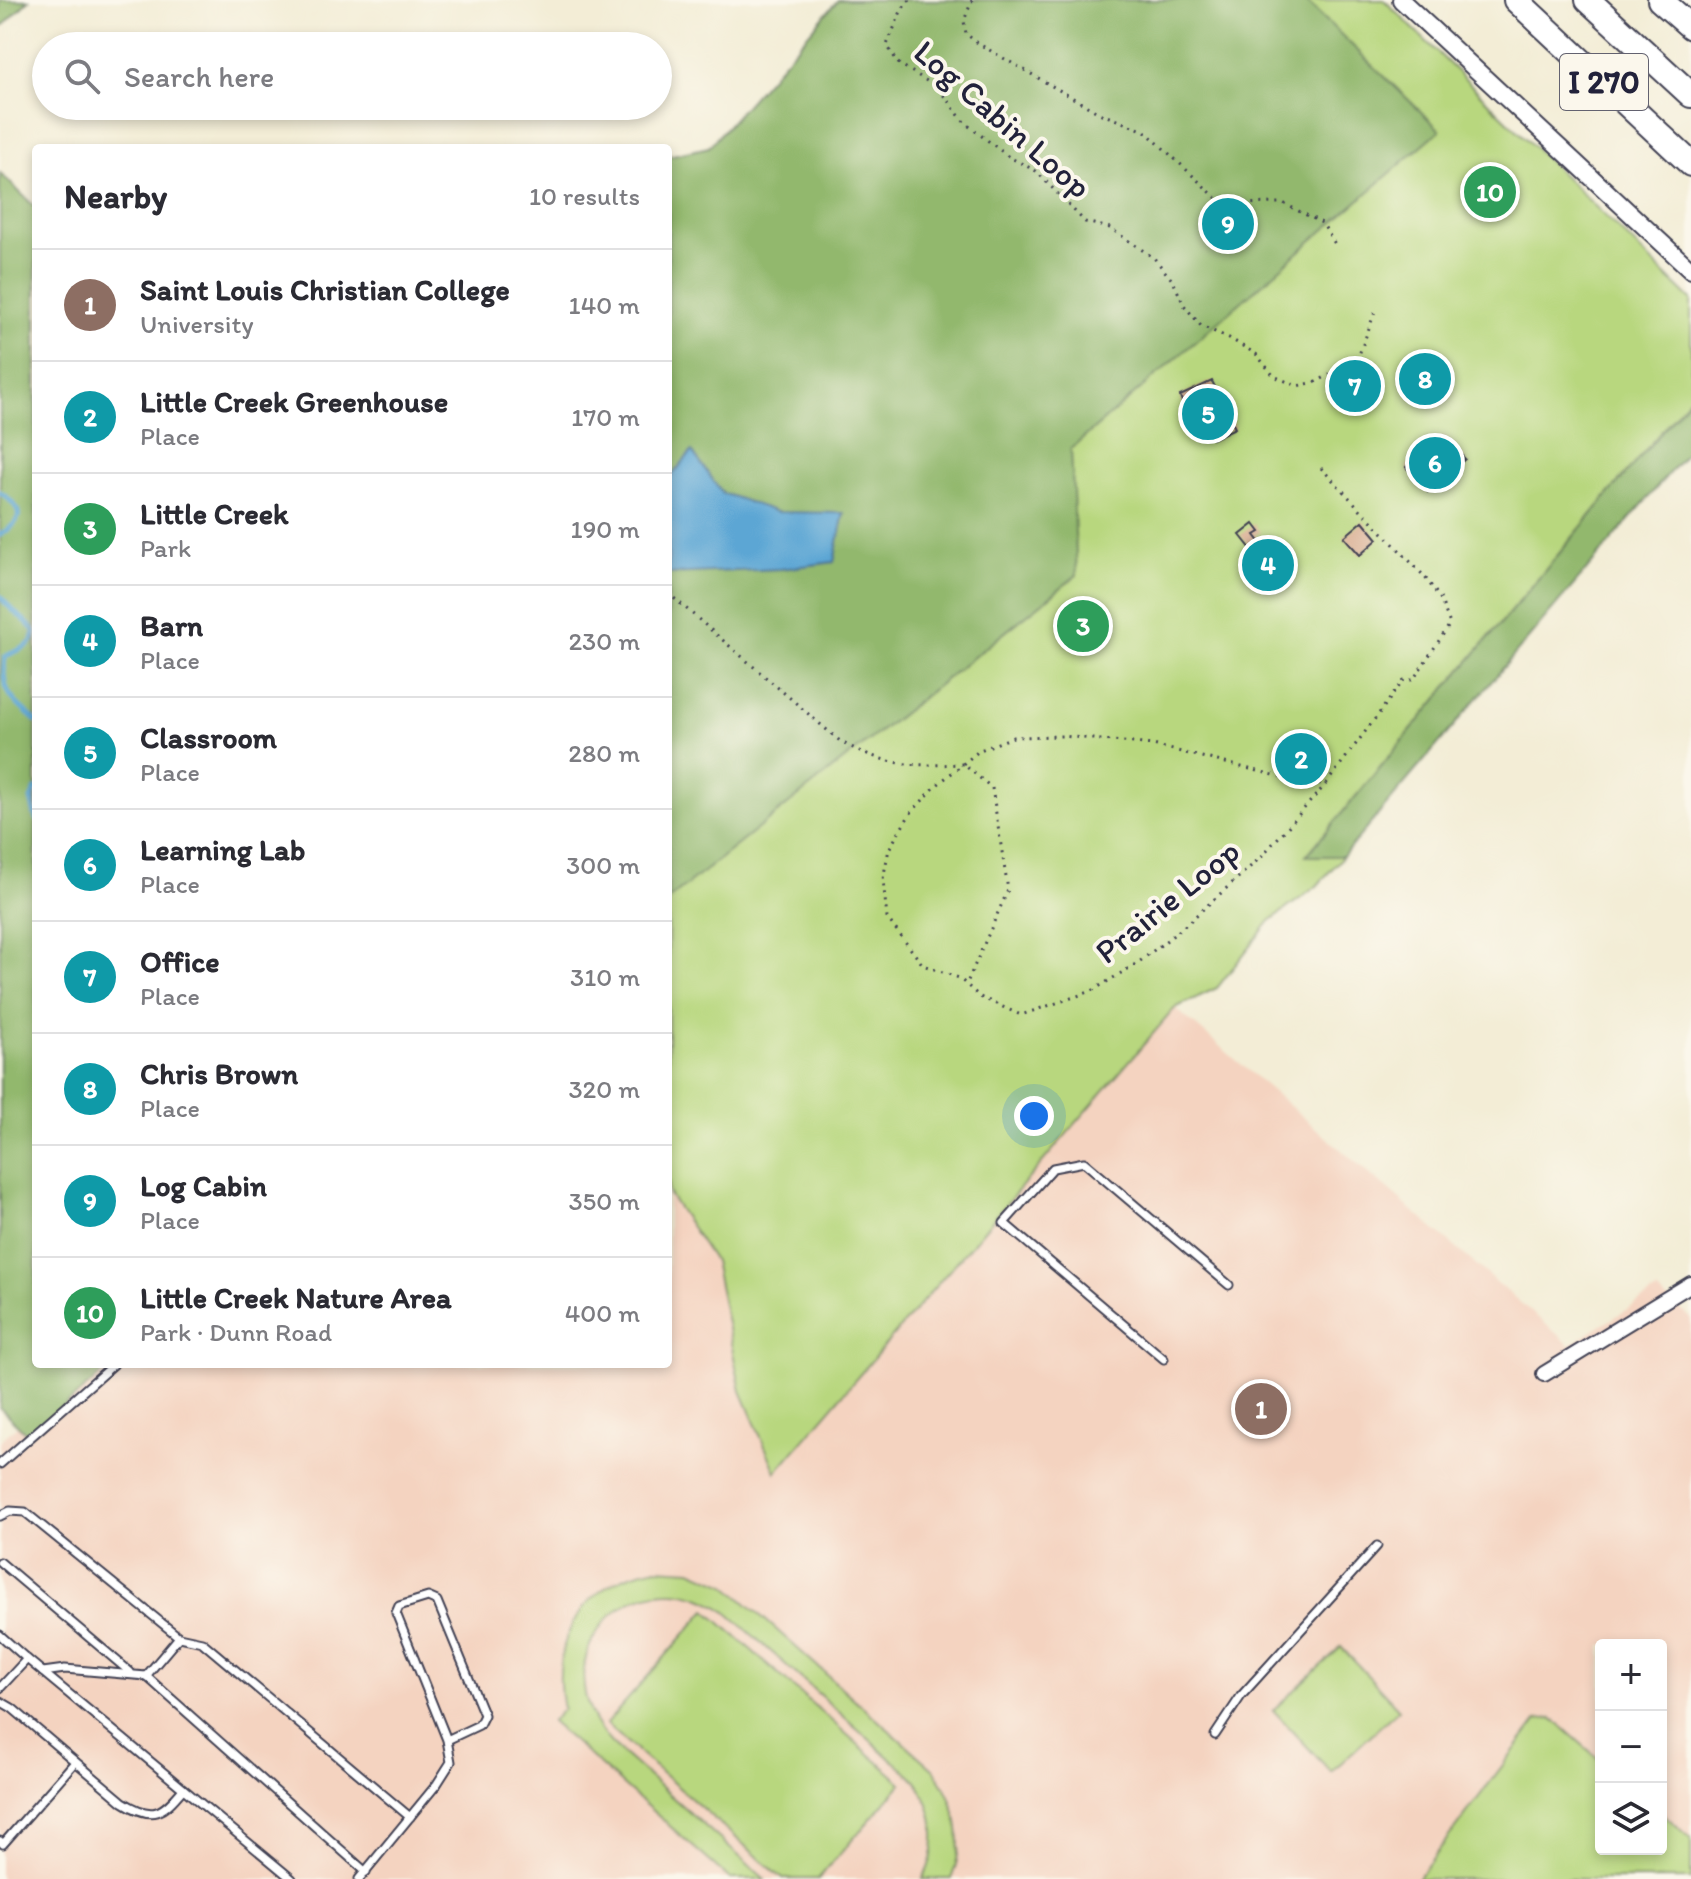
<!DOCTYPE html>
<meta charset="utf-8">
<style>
:root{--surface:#fff;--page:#f7f7f7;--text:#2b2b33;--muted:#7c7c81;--line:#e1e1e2;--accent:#db2777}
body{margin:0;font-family:Itim,sans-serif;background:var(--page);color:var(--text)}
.controls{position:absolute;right:24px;bottom:24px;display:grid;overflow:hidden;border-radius:8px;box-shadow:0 4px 12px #0003}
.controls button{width:72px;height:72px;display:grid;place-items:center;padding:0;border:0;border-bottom:2px solid var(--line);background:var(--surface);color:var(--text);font:40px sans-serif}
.you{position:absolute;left:1034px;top:1116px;width:28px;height:28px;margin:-20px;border:6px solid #fff;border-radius:50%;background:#1a73e8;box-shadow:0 0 0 12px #1a73e833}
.badge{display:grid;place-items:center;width:52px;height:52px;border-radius:50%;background:var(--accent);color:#fff;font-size:26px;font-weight:700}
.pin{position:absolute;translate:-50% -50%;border:4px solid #fff;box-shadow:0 2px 8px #0006}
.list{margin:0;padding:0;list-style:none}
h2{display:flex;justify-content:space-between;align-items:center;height:104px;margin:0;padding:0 32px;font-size:34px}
h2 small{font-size:26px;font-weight:400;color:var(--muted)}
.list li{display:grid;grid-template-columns:52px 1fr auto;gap:24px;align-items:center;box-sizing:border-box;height:112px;padding:0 32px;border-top:2px solid var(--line)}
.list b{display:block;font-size:30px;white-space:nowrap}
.list p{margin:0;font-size:26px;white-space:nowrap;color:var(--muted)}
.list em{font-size:26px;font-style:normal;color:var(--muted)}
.icon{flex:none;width:44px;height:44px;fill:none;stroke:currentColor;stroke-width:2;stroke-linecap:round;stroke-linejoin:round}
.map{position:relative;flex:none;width:1691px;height:1879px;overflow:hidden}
.search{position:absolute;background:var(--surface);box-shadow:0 4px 12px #0003;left:32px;top:32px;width:640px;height:88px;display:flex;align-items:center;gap:20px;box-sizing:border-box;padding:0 28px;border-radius:44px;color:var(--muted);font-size:30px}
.panel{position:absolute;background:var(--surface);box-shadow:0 4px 12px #0003;left:32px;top:144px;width:640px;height:1224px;border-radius:8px}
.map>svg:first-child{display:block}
</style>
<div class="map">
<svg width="1691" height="1879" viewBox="0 0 1691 1879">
<rect width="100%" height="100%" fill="#fbf7ec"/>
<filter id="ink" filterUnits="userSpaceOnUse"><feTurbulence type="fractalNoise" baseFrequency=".0125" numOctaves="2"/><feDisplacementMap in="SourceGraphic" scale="16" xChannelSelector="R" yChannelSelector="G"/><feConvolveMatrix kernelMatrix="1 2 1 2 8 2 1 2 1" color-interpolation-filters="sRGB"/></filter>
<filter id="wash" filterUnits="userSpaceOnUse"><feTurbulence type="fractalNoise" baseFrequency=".006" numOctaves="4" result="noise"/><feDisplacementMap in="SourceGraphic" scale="32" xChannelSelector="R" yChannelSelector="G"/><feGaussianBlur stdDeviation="1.8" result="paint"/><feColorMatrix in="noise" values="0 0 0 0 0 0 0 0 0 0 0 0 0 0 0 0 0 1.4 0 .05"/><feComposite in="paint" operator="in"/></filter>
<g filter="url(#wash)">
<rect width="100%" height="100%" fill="#f3edd6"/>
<path fill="#f4d3c0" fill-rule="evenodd" d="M1175 1008 1570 1345 1657 1291 1691 1318V1879H0V1441L87 1364H668V1063L956 1263ZM1601 1645H1661V1849H1601Z"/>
<g fill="#b8d77e" stroke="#6d7c5c" stroke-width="2">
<path d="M838 0H1384L1691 300V396L1307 855 1343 856 1317 886 1270 921 1217 988 1175 1008 776 1472 741 1391 714 1261 668 1193V156L709 147Z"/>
<path d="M657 1568 691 1570 726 1585 935 1771C957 1803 967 1842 951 1879H923C941 1846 936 1811 916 1781L729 1614C637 1543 532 1659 612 1744L765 1879H730L551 1722 563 1709C549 1636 584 1581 657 1568Z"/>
<path d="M706 1610 902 1783 818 1879H783L606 1724Z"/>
<path d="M1341 1647 1399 1709 1331 1772 1273 1710Z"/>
<path d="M1552 1718 1601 1761V1849H1661V1812L1691 1838V1879H1417L1537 1720Z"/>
</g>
<g fill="#92b86d" stroke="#5a6d54" stroke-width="2">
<path d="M0 0H29L0 29Z"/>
<path d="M838 0H1305L1440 130 1071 449 1077 575 668 900V156L709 147Z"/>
<path d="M0 173 36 208V1364H114L29 1436 0 1408Z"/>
<path d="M1691 396V450L1687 452 1343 856H1306Z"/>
</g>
<path fill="#5ca6d4" stroke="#3f6488" stroke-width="2" d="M692 451 722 493 777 512 844 513 834 562 781 569 668 574V480Z"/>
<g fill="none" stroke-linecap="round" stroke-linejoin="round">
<g stroke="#5ca6d4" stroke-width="5">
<path d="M0 492C23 509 26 519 0 535"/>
<path d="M0 596C10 611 25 618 35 632 32 650 18 648 5 657 0 692 12 700 36 721"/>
<path d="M36 789 31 799 36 819"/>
</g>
</g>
<g id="blocks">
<g fill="#d7a98c">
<path d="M1222 206 1238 218 1230 230 1213 218Z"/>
<path d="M1356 368 1375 383 1351 406 1334 388Z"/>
<path d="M1212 381 1235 428 1212 439 1204 423 1191 426 1180 396Z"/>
<path d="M1444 436 1465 459 1428 492 1406 467Z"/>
<path d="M1363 521 1378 539 1360 555 1344 537Z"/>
<path d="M1254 524 1260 532 1255 535 1261 543 1252 550 1240 535Z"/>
<path d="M1267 548 1286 564 1270 583 1251 567Z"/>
<path d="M1301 744 1313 768 1301 774 1289 750Z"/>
</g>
</g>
</g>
<g filter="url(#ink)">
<use href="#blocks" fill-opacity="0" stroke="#414052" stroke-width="2"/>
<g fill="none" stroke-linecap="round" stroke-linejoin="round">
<g stroke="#414052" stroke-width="11">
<g id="service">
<path d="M1164 1359 1004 1223 1053 1168 1084 1162 1229 1285"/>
<path d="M0 1464 114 1364"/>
<path d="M0 1516 10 1511 25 1512 179 1637 202 1642 410 1817"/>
<path d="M0 1562 130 1672"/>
<path d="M0 1635 27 1659 0 1688"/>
<path d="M27 1659 292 1879"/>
<path d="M43 1672 65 1669 146 1676 366 1872"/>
<path d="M146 1676 179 1637"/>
<path d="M0 1701 12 1708 123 1802C153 1821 162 1814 183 1789"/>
<path d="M1215 1735 1241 1696 1377 1546"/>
<path d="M0 1841 3 1844 75 1762"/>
<path d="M359 1879 437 1784 451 1762 447 1740 396 1613 399 1606 428 1597 437 1601 484 1715 479 1725 447 1740"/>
</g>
</g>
<g stroke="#414052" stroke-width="18">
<path id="minor" d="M1544 1374 1691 1284"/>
</g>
<g stroke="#414052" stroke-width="20">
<path id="tertiary" d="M1401 0 1691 270"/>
</g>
<g stroke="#414052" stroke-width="28">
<g id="motorway">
<path d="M1516 0 1691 164"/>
<path d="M1588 0 1691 95"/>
<path d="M1660 0 1691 27"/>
</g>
</g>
<g stroke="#414052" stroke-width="3" stroke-dasharray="2 6" stroke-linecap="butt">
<path d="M910 0 902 9 887 45 898 63 938 88 965 123 1009 157 1036 171 1085 222 1110 228 1154 258 1173 281 1184 305 1201 326 1229 338 1256 354 1274 376 1297 386 1316 382 1357 360 1375 312"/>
<path d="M972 0 964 21 966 34 979 44 1099 113 1145 131 1223 204 1283 203 1322 223 1335 244"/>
<path d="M1321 468 1424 576 1440 598 1450 624 1413 680H1404L1326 784 1306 783 1153 745 1062 736 1013 737 980 750 937 785 910 814 889 849 883 879 887 918 923 965 959 978 980 997 1021 1015 1092 991 1139 962 1181 929 1260 858 1326 784"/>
<path d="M668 593 841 742C890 767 910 766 963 764L992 788 1008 890 966 985"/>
</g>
<use href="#service" stroke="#fff" stroke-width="7"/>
<use href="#minor" stroke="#fff" stroke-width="14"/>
<use href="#tertiary" stroke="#fff" stroke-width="16"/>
<use href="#motorway" stroke="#fff" stroke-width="24"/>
</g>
</g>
<g text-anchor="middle" stroke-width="8" stroke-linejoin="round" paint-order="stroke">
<rect fill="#fbf7ec" stroke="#636270" stroke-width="2" x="1560" y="54" width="88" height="56" rx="6"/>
<g font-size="32" font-weight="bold" fill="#22223b">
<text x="1604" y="93">I 270</text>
</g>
<g font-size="34" fill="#22223b" stroke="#fbf7ec">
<text transform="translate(1003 119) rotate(41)" y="12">Log Cabin Loop</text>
<text transform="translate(1167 901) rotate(-39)" y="12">Prairie Loop</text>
</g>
</g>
</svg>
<div class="controls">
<button>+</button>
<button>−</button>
<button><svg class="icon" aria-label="layers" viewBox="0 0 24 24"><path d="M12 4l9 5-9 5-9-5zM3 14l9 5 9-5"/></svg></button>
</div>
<div class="you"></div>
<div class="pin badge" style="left:1261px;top:1409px;background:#8d6e63">1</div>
<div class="pin badge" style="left:1301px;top:759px;background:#0f9aa8">2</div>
<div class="pin badge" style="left:1083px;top:626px;background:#2e9e5b">3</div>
<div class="pin badge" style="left:1268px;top:565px;background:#0f9aa8">4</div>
<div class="pin badge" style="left:1208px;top:414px;background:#0f9aa8">5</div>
<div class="pin badge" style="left:1435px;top:463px;background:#0f9aa8">6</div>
<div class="pin badge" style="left:1355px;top:386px;background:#0f9aa8">7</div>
<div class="pin badge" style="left:1425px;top:379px;background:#0f9aa8">8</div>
<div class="pin badge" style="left:1228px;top:224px;background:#0f9aa8">9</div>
<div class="pin badge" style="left:1490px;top:192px;background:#2e9e5b">10</div>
<div class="search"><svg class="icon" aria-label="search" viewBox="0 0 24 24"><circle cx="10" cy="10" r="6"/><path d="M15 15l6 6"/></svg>Search here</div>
<section class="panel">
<h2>Nearby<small>10 results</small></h2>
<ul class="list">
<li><span class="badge" style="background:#8d6e63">1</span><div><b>Saint Louis Christian College</b><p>University</p></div><em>140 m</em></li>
<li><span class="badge" style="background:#0f9aa8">2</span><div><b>Little Creek Greenhouse</b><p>Place</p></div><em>170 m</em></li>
<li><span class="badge" style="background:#2e9e5b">3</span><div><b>Little Creek</b><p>Park</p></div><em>190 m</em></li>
<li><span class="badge" style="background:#0f9aa8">4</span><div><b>Barn</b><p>Place</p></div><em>230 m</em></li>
<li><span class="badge" style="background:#0f9aa8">5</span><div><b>Classroom</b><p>Place</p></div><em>280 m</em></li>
<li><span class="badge" style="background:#0f9aa8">6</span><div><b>Learning Lab</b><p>Place</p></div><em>300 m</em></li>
<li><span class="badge" style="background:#0f9aa8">7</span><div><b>Office</b><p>Place</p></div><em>310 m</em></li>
<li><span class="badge" style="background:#0f9aa8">8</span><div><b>Chris Brown</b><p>Place</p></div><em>320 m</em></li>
<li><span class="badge" style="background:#0f9aa8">9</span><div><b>Log Cabin</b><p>Place</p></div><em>350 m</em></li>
<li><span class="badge" style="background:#2e9e5b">10</span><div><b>Little Creek Nature Area</b><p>Park · Dunn Road</p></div><em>400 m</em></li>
</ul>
</section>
</div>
